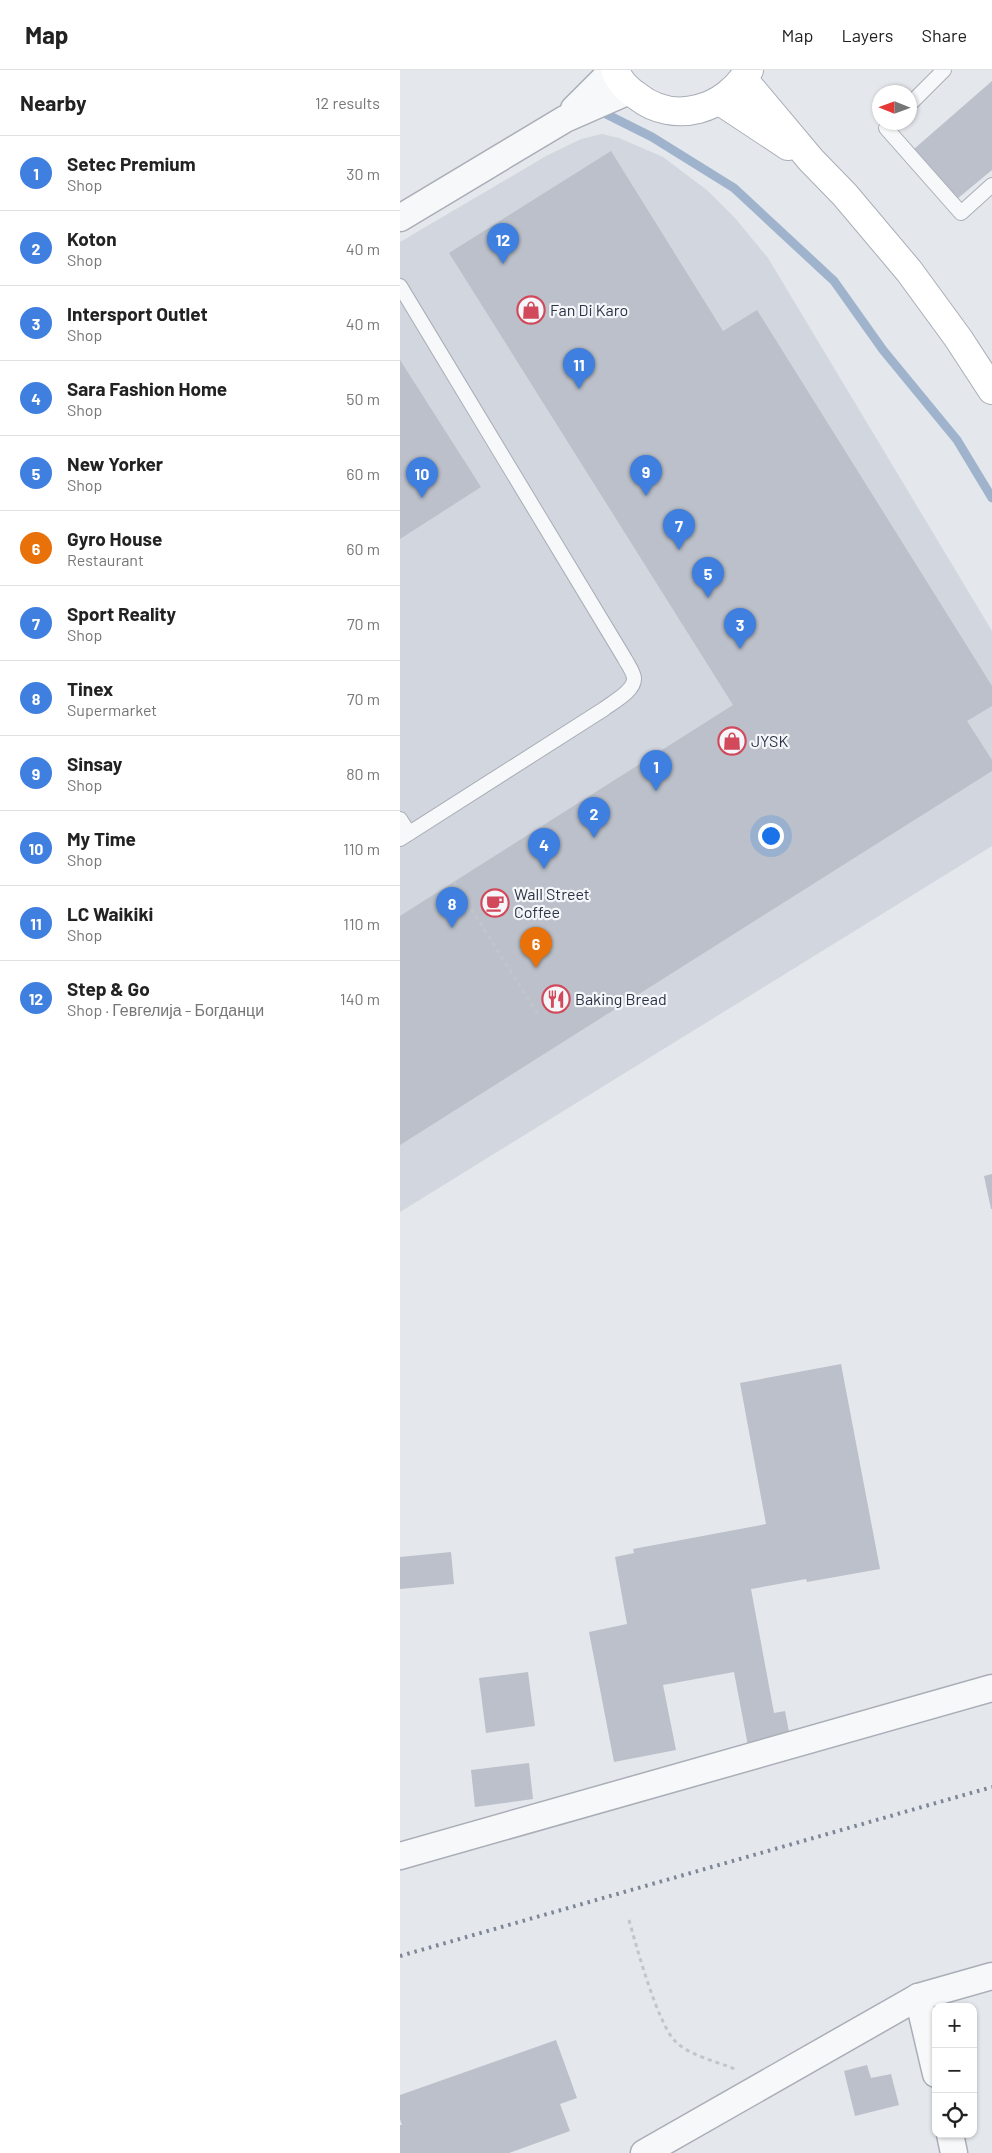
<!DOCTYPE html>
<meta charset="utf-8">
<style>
:root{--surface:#fff;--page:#f2f2f2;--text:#222;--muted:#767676;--line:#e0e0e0;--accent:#d1495b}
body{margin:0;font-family:Barlow,sans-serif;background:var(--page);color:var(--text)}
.controls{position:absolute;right:15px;bottom:15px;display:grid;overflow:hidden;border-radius:10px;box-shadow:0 1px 4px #0004}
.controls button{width:45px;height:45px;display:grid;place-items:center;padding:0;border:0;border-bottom:1px solid var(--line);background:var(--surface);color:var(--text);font:25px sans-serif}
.compass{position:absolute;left:472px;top:15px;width:45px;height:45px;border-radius:50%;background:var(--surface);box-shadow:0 1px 4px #0004;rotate:271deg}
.you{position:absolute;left:370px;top:765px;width:18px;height:18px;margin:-12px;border:4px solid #fff;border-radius:50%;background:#1a73e8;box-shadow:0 0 0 8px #1a73e833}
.badge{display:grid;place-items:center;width:32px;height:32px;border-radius:50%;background:var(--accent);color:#fff;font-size:16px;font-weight:700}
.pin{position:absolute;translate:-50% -41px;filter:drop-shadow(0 1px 2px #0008)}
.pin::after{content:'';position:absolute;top:26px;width:18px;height:15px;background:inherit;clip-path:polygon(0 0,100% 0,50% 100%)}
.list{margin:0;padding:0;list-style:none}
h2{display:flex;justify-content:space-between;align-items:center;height:65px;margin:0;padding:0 20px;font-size:21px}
h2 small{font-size:16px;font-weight:400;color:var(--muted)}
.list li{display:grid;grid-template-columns:32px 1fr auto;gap:15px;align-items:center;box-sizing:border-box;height:75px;padding:0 20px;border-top:1px solid var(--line)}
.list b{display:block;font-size:19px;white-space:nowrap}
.list p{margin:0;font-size:16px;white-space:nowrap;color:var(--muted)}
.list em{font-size:16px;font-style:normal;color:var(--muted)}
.icon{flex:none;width:28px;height:28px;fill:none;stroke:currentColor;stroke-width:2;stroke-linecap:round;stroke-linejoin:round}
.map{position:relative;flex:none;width:592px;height:2083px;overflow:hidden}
header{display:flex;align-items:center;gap:30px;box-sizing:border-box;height:70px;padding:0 25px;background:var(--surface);border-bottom:1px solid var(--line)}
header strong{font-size:24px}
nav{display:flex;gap:28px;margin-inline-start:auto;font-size:18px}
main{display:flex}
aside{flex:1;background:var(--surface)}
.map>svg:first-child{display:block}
</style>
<header>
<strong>Map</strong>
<nav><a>Map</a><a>Layers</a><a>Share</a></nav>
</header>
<main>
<aside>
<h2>Nearby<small>12 results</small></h2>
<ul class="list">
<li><span class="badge" style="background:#3f7fe0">1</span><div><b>Setec Premium</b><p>Shop</p></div><em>30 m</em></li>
<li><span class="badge" style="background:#3f7fe0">2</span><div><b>Koton</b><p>Shop</p></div><em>40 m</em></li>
<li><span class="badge" style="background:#3f7fe0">3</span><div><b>Intersport Outlet</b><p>Shop</p></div><em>40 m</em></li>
<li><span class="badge" style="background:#3f7fe0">4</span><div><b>Sara Fashion Home</b><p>Shop</p></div><em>50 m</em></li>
<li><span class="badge" style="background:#3f7fe0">5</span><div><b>New Yorker</b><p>Shop</p></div><em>60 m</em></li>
<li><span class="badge" style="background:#e8710a">6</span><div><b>Gyro House</b><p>Restaurant</p></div><em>60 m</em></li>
<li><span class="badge" style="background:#3f7fe0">7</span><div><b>Sport Reality</b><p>Shop</p></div><em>70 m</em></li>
<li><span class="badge" style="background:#3f7fe0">8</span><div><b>Tinex</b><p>Supermarket</p></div><em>70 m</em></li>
<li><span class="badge" style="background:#3f7fe0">9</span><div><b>Sinsay</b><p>Shop</p></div><em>80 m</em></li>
<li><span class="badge" style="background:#3f7fe0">10</span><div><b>My Time</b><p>Shop</p></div><em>110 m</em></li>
<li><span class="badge" style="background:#3f7fe0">11</span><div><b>LC Waikiki</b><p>Shop</p></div><em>110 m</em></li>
<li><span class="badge" style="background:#3f7fe0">12</span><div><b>Step &amp; Go</b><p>Shop · Гевгелија - Богданци</p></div><em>140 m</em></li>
</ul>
</aside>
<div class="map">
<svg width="592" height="2083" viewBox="0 0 592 2083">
<rect width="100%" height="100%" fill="#e4e7ec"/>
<path fill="#d2d6de" d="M202 64 219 68 263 87 308 121 335 148 368 188 592 561V776L0 1142V172L146 86 181 69Z"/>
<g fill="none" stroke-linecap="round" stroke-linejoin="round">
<path stroke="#9fb4cc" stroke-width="9" d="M204 43 252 67 334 118 434 211 483 280 557 370 592 428"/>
</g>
<g fill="#bbc0ca">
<path d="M592 11V100L557 129 514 79Z"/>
<path d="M211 81 323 261 357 240 592 616V636L567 651 592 690V701L0 1075V846L333 635 49 183Z"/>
<path d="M0 290 81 417 0 469Z"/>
<path d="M592 1104V1139H591L584 1106Z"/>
<path d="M441 1294 480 1499 407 1512 406 1509 351 1519 374 1643 385 1641 390 1667 348 1676 334 1602 263 1615 276 1680 214 1692 189 1562 227 1554 215 1487 234 1483 233 1479 366 1454 340 1313Z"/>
<path d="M51 1482 54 1514 0 1519V1487Z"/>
<path d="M128 1602 135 1656 86 1663 79 1608Z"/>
<path d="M129 1693 133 1729 75 1737 71 1700Z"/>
<path d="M156 1970 177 2028 160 2034 170 2061 109 2083H0V2055H2L0 2049V2025Z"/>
<path d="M467 1995 471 2008 491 2004 499 2035 455 2046 444 2001Z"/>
</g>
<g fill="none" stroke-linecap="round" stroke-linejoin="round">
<g stroke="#a9aeb7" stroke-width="16">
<g id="service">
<path d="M510 34 544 0"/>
<path d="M491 52 486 58 561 143 592 115"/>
<path d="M0 216 225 589C228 595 233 601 234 608 235 621 213 632 204 639L0 769"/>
<path d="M0 749 9 763"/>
</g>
</g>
<g stroke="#a9aeb7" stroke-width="29">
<g id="minor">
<path d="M174 39 213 0"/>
<path d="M0 148 165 49 229 21"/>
<path d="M0 1786 592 1618"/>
<path d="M518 1927 536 2004"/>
<path d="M550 2064 554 2083"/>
<path d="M244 2083 518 1927 592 1906"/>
</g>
</g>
<g stroke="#a9aeb7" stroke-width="30">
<g id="secondary">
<path d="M215 0C219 11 228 20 237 26 275 56 326 39 349 0"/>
<path d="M343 9 411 90 445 125 509 201 558 268 592 320"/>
<path d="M320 31 388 76"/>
</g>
</g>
<g stroke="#c2c5cb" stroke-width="3" stroke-dasharray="4 4" stroke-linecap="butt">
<path d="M54 812 138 944"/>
<path d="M229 1850C236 1875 258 1956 276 1972 291 1986 315 1991 335 1999"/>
</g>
<use href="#service" stroke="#f7f8fa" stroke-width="14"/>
<use href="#minor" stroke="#f7f8fa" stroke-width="26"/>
<use href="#secondary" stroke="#fff" stroke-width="28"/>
<path stroke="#7d8696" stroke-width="4" stroke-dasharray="2.5 5" stroke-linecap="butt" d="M0 1886 592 1717"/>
</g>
<defs>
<g id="shop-ring" transform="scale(1.4375)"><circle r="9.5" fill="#f4f6f9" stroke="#d1495b" stroke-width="1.5"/><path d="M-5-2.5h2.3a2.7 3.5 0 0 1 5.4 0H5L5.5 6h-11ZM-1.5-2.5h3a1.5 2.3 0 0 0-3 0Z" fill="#d1495b"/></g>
<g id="cafe-ring" transform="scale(1.4375)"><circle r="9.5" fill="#f4f6f9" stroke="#d1495b" stroke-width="1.5"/><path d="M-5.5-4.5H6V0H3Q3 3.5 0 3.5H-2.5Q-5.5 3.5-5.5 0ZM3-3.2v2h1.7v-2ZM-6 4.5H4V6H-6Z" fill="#d1495b"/></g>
<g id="restaurant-ring" transform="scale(1.4375)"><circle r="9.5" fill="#f4f6f9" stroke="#d1495b" stroke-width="1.5"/><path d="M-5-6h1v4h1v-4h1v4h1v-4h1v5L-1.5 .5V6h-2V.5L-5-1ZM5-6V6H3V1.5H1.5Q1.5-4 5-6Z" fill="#d1495b"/></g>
</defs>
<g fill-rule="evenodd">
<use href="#shop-ring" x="131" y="240"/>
<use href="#shop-ring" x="332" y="671"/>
<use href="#cafe-ring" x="95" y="833"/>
<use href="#restaurant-ring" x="156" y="929"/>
</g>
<g text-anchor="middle" stroke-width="4.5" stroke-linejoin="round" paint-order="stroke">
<g font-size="16" fill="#2b3445" stroke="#f4f6f9" text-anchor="start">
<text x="150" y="246">Fan Di Karo</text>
<text x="351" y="677">JYSK</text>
<text x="114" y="830">Wall Street<tspan x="114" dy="18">Coffee</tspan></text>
<text x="175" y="935">Baking Bread</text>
</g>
</g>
</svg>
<div class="controls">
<button>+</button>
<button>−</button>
<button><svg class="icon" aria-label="locate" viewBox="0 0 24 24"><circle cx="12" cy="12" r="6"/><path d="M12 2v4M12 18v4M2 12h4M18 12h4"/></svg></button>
</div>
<svg class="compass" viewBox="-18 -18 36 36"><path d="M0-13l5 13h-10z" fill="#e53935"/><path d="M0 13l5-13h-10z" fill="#767676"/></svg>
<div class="you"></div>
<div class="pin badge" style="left:256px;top:721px;background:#3f7fe0">1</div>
<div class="pin badge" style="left:194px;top:768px;background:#3f7fe0">2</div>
<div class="pin badge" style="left:340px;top:579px;background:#3f7fe0">3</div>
<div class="pin badge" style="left:144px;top:799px;background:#3f7fe0">4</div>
<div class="pin badge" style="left:308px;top:528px;background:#3f7fe0">5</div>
<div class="pin badge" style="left:136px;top:898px;background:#e8710a">6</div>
<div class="pin badge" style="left:279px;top:480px;background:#3f7fe0">7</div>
<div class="pin badge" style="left:52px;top:858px;background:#3f7fe0">8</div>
<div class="pin badge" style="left:246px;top:426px;background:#3f7fe0">9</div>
<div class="pin badge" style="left:22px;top:428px;background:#3f7fe0">10</div>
<div class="pin badge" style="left:179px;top:319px;background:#3f7fe0">11</div>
<div class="pin badge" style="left:103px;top:194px;background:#3f7fe0">12</div>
</div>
</main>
